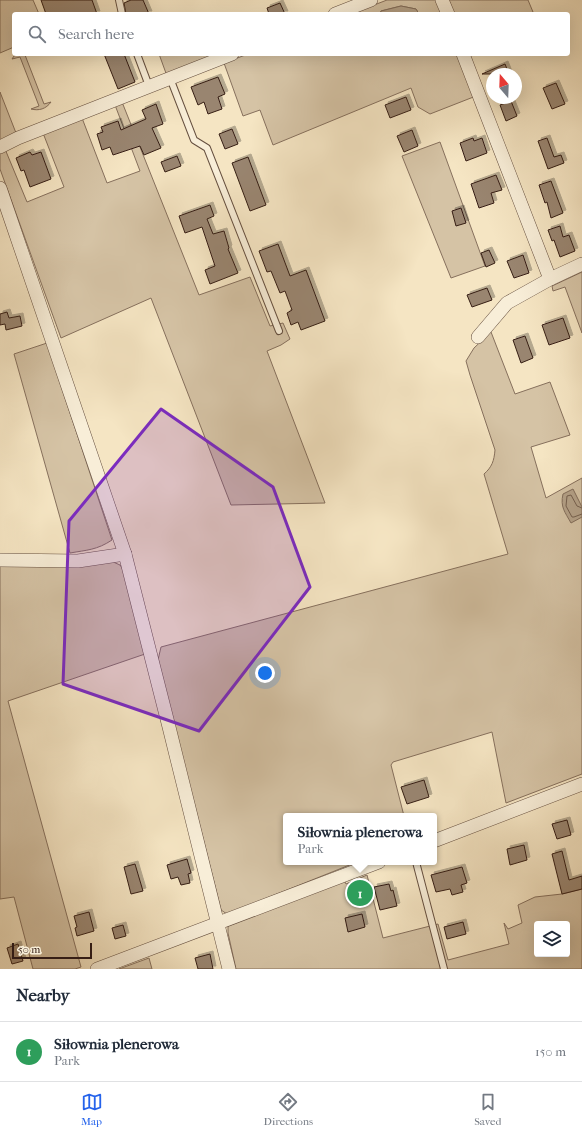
<!DOCTYPE html>
<meta charset="utf-8">
<style>
:root{--surface:#fff;--page:#f2f2f3;--text:#1f2937;--muted:#747a83;--line:#e0e1e3;--accent:#2563eb}
body{margin:0;font-family:"IM FELL French Canon",serif;background:var(--page);color:var(--text)}
.controls{position:absolute;right:12px;bottom:12px;display:grid;overflow:hidden;border-radius:4px;box-shadow:0 4px 16px #0002}
.controls button{width:36px;height:36px;display:grid;place-items:center;padding:0;border:0;border-bottom:1px solid var(--line);background:var(--surface);color:var(--text);font:20px sans-serif}
.compass{position:absolute;left:486px;top:68px;width:36px;height:36px;border-radius:50%;background:var(--surface);box-shadow:0 4px 16px #0002;rotate:341deg}
.scale{position:absolute;left:12px;bottom:10px;width:80px;box-sizing:border-box;padding-left:4px;border:2px solid #361e15;border-top:0;font-size:11px;line-height:14px;white-space:nowrap;color:#361e15;-webkit-text-stroke:3px #f8eed8;paint-order:stroke}
.you{position:absolute;left:265px;top:673px;width:14px;height:14px;margin:-10px;border:3px solid #fff;border-radius:50%;background:#1a73e8;box-shadow:0 0 0 6px #1a73e833}
.badge{display:grid;place-items:center;width:26px;height:26px;border-radius:50%;background:var(--accent);color:#fff;font-size:13px;font-weight:700}
.pin{position:absolute;translate:-50% -50%;border:2px solid #fff;box-shadow:0 1px 4px #0006}
.popup{position:absolute;left:283px;top:813px;width:154px;height:52px;box-sizing:border-box;display:grid;place-content:center;border-radius:4px;background:var(--surface);filter:drop-shadow(0 1px 3px #0005);font-size:13px;white-space:nowrap;color:var(--muted)}
.popup b{font-size:15px;color:var(--text)}
.popup::after{content:'';position:absolute;left:50%;top:100%;margin-left:-8px;border:8px solid transparent;border-top-color:var(--surface)}
.list{margin:0;padding:0;list-style:none}
h2{display:flex;justify-content:space-between;align-items:center;height:52px;margin:0;padding:0 16px;font-size:17px}
h2 small{font-size:13px;font-weight:400;color:var(--muted)}
.list li{display:grid;grid-template-columns:26px 1fr auto;gap:12px;align-items:center;box-sizing:border-box;height:60px;padding:0 16px;border-top:1px solid var(--line)}
.list b{display:block;font-size:15px;white-space:nowrap}
.list p{margin:0;font-size:13px;white-space:nowrap;color:var(--muted)}
.list em{font-size:13px;font-style:normal;color:var(--muted)}
.icon{flex:none;width:22px;height:22px;fill:none;stroke:currentColor;stroke-width:2;stroke-linecap:round;stroke-linejoin:round}
.map{position:relative;flex:none;width:582px;height:969px;overflow:hidden}
.search{position:absolute;background:var(--surface);box-shadow:0 4px 16px #0002;left:12px;right:12px;top:12px;height:44px;display:flex;align-items:center;gap:10px;box-sizing:border-box;padding:0 14px;border-radius:4px;color:var(--muted);font-size:15px}
.sheet{height:112px;background:var(--surface)}
nav{display:flex;justify-content:space-around;align-items:center;box-sizing:border-box;height:56px;border-top:1px solid var(--line);background:var(--surface);font-size:11px;color:var(--muted)}
nav a{display:grid;justify-items:center;gap:2px}
nav .on{color:var(--accent)}
.map>svg:first-child{display:block}
</style>
<div class="map">
<svg width="582" height="969" viewBox="0 0 582 969">
<defs>
<filter id="shadow"><feDropShadow dx="3" dy="-3" stdDeviation="0" flood-color="#0004"/></filter>
</defs>
<rect width="100%" height="100%" fill="#f5e5c3"/>
<filter id="stains"><feTurbulence type="fractalNoise" baseFrequency=".005" numOctaves="4"/><feColorMatrix values="0 0 0 0 .2 0 0 0 0 .09 0 0 0 0 .02 0 0 0 .5 -.17"/></filter>
<radialGradient id="worn" r=".72"><stop offset=".6" stop-color="#630" stop-opacity="0"/><stop offset="1" stop-color="#630" stop-opacity=".3"/></radialGradient>
<g fill="#d5c3a5" stroke="#86705d" fill-rule="evenodd">
<path d="M0 0H33L39 14H14V47L0 53Z"/>
<path d="M387 0H438L443 14H419L416 9 401 6 381 11 380 14H351Z"/>
<path d="M449 0H528L533 12 527 14H454Z"/>
<path d="M18 54H27L25 55 44 104 51 102C46 109 39 111 31 109L39 106 20 57 12 59 14 56Z"/>
<path d="M159 54H220L167 76Z"/>
<path d="M248 54H459L476 96 430 114 418 107 411 88 273 145 260 110 243 116 224 63Z"/>
<path d="M0 92 16 133 0 141Z"/>
<path d="M122 102 199 295 250 277 270 326 283 323 290 339 281 345 267 351 325 503 231 505 151 298 61 338 0 169V154L5 149 27 202 64 187 43 133 82 118 107 183 140 171 115 105Z"/>
<path d="M440 142 485 266 451 278 402 156Z"/>
<path d="M582 272V333L565 287 553 291 552 286Z"/>
<path d="M491 332 515 394 550 382 570 435 531 447 546 498 582 478V774L506 803 492 732 393 762 391 765 404 816H286V862H357L227 914 221 910 158 660 161 647 508 554 484 474C492 467 494 461 495 450L470 375 466 361 474 348Z"/>
<path d="M47 343 112 540C97 550 87 550 70 553L14 354Z"/>
<path d="M111 561 120 565 124 571 145 654 8 701 81 967 75 969H33L14 897 0 899V563Z"/>
<path d="M367 875 383 938 438 924 448 960 509 944 504 923 508 929 522 923 518 905 535 897 562 894 582 889V969H236L228 933V926L344 880 346 884ZM537 924H567V954H537Z"/>
<path d="M149 958 152 969H119Z"/>
</g>
<g fill="#b4a188" stroke="#826d5a">
<path d="M401 6 416 9 419 14H380L381 11Z"/>
<path d="M573 489 582 507V517L571 523C565 512 560 507 563 494Z"/>
</g>
<g fill="none" stroke-linecap="round" stroke-linejoin="round">
<path stroke="#75604e" stroke-width="1" d="M582 508 577 506 571 495 567 496 566 506 572 517H574L582 514"/>
</g>
<g fill="#99856f" stroke="#361e15" filter="url(#shadow)">
<path d="M41 0H92L97 14H46Z"/>
<path d="M131 0H143L149 14H126L124 3Z"/>
<path d="M280 3 285 14H269L267 8Z"/>
<path d="M104 54H124L135 82 118 89Z"/>
<path d="M505 64 509 74H482Z"/>
<path d="M218 77 225 94 218 97 222 109 208 114 204 102 198 105 191 87Z"/>
<path d="M556 83 565 104 552 109 543 88Z"/>
<path d="M406 97 411 110 390 118 385 105Z"/>
<path d="M511 101 517 116 506 121 500 105Z"/>
<path d="M156 104 163 124 152 128 161 148 144 155 140 146 113 155 110 147 102 150 97 134 103 132 101 127 118 121 121 130 146 119 142 110Z"/>
<path d="M232 129 238 144 225 149 219 134Z"/>
<path d="M412 130 418 146 404 152 397 136Z"/>
<path d="M473 138 474 141 482 138 487 153 466 161 460 143Z"/>
<path d="M547 138 554 157 561 155 564 163 548 169 538 141Z"/>
<path d="M30 152 32 155 41 152 51 179 30 187 24 170 21 171 16 158Z"/>
<path d="M177 156 181 166 165 172 161 162Z"/>
<path d="M248 157 266 205 250 211 232 163Z"/>
<path d="M496 175 502 190 491 193 494 203 479 208 471 184Z"/>
<path d="M551 181 563 213 551 218 547 202 545 203 539 185Z"/>
<path d="M210 205 214 216 207 219 213 234 224 231 229 248 228 249 238 273 210 284 205 270 215 266 202 227 185 233 179 216Z"/>
<path d="M461 208 466 223 456 226 452 211Z"/>
<path d="M560 226 563 237 569 235 575 251 560 257 554 240 552 241 548 230Z"/>
<path d="M278 244 290 276 306 270 325 321 301 330 298 322 291 325 287 313 292 310 285 291 280 293 271 271 267 272 259 251Z"/>
<path d="M489 250 495 263 486 267 481 253Z"/>
<path d="M523 255 529 273 514 278 507 261Z"/>
<path d="M487 288 492 300 472 307 467 295Z"/>
<path d="M7 312 9 318 20 316 22 326 6 330 5 324 0 325V314Z"/>
<path d="M563 318 570 338 549 345 542 325Z"/>
<path d="M525 336 533 358 521 363 513 340Z"/>
<path d="M424 780 429 797 407 804 401 787Z"/>
<path d="M567 820 571 835 557 839 552 824Z"/>
<path d="M524 845 527 860 510 865 507 849Z"/>
<path d="M562 851 569 880 582 876V889L562 894 552 854Z"/>
<path d="M187 859 191 873 188 874 190 883 181 885 178 877 171 879 167 865Z"/>
<path d="M135 864 143 891 131 894 124 867Z"/>
<path d="M462 867 467 883 461 885 463 892 452 895 450 889 436 892 431 875Z"/>
<path d="M389 884 391 891 393 890 397 906 380 910 374 887Z"/>
<path d="M89 912 94 931 77 936 75 928 77 927 74 916Z"/>
<path d="M362 914 365 927 348 932 345 918Z"/>
<path d="M463 922 466 934 447 939 444 927Z"/>
<path d="M123 925 126 936 115 939 112 928Z"/>
<path d="M18 944 23 961 12 964 7 948Z"/>
<path d="M210 954 213 969H198L195 958Z"/>
</g>
<g fill="none" stroke-linecap="round" stroke-linejoin="round">
<g stroke="#665040" stroke-width="8">
<g id="service">
<path d="M119 0 122 14"/>
<path d="M137 54 149 86"/>
<path d="M170 78 194 140 207 148 279 331"/>
<path d="M416 862 444 969"/>
</g>
</g>
<g stroke="#665040" stroke-width="14">
<g id="minor">
<path d="M442 0 448 14"/>
<path d="M335 14 371 0"/>
<path d="M463 54 550 279"/>
<path d="M0 147 18 138 232 54"/>
<path d="M0 188 125 554 169 727 229 969"/>
<path d="M478 337 507 303 550 279 582 264"/>
<path d="M0 560 78 561 125 554"/>
<path d="M434 841 582 784"/>
<path d="M97 969 379 862"/>
</g>
</g>
<use href="#service" stroke="#f8eed8" stroke-width="6"/>
<use href="#minor" stroke="#f8eed8" stroke-width="13"/>
</g>
<path fill="#7b2cbf" fill-opacity="0.2" stroke="#7b2cbf" stroke-width="3" stroke-linejoin="round" d="M161 409 273 487 310 587 199 731 63 684 69 521Z"/>
<rect width="100%" height="100%" filter="url(#stains)"/>
<rect width="100%" height="100%" fill="url(#worn)"/>
</svg>
<div class="controls">
<button><svg class="icon" aria-label="layers" viewBox="0 0 24 24"><path d="M12 4l9 5-9 5-9-5zM3 14l9 5 9-5"/></svg></button>
</div>
<svg class="compass" viewBox="-18 -18 36 36"><path d="M0-13l5 13h-10z" fill="#e53935"/><path d="M0 13l5-13h-10z" fill="#747a83"/></svg>
<div class="scale">50 m</div>
<div class="you"></div>
<div class="pin badge" style="left:360px;top:893px;background:#2e9e5b">1</div>
<div class="popup"><b>Siłownia plenerowa</b>Park</div>
<div class="search"><svg class="icon" aria-label="search" viewBox="0 0 24 24"><circle cx="10" cy="10" r="6"/><path d="M15 15l6 6"/></svg>Search here</div>
</div>
<section class="sheet">
<h2>Nearby<small></small></h2>
<ul class="list">
<li><span class="badge" style="background:#2e9e5b">1</span><div><b>Siłownia plenerowa</b><p>Park</p></div><em>150 m</em></li>
</ul>
</section>
<nav>
<a class="on"><svg class="icon" aria-label="map" viewBox="0 0 24 24"><path d="M3 6l6-2 6 2 6-2v14l-6 2-6-2-6 2zM9 4v14M15 6v14"/></svg>Map</a>
<a><svg class="icon" aria-label="directions" viewBox="0 0 24 24"><path d="M12 3l9 9-9 9-9-9zM9 14v-3h6M13 9l2 2-2 2"/></svg>Directions</a>
<a><svg class="icon" aria-label="saved" viewBox="0 0 24 24"><path d="M7 4h10v16l-5-4-5 4z"/></svg>Saved</a>
</nav>
